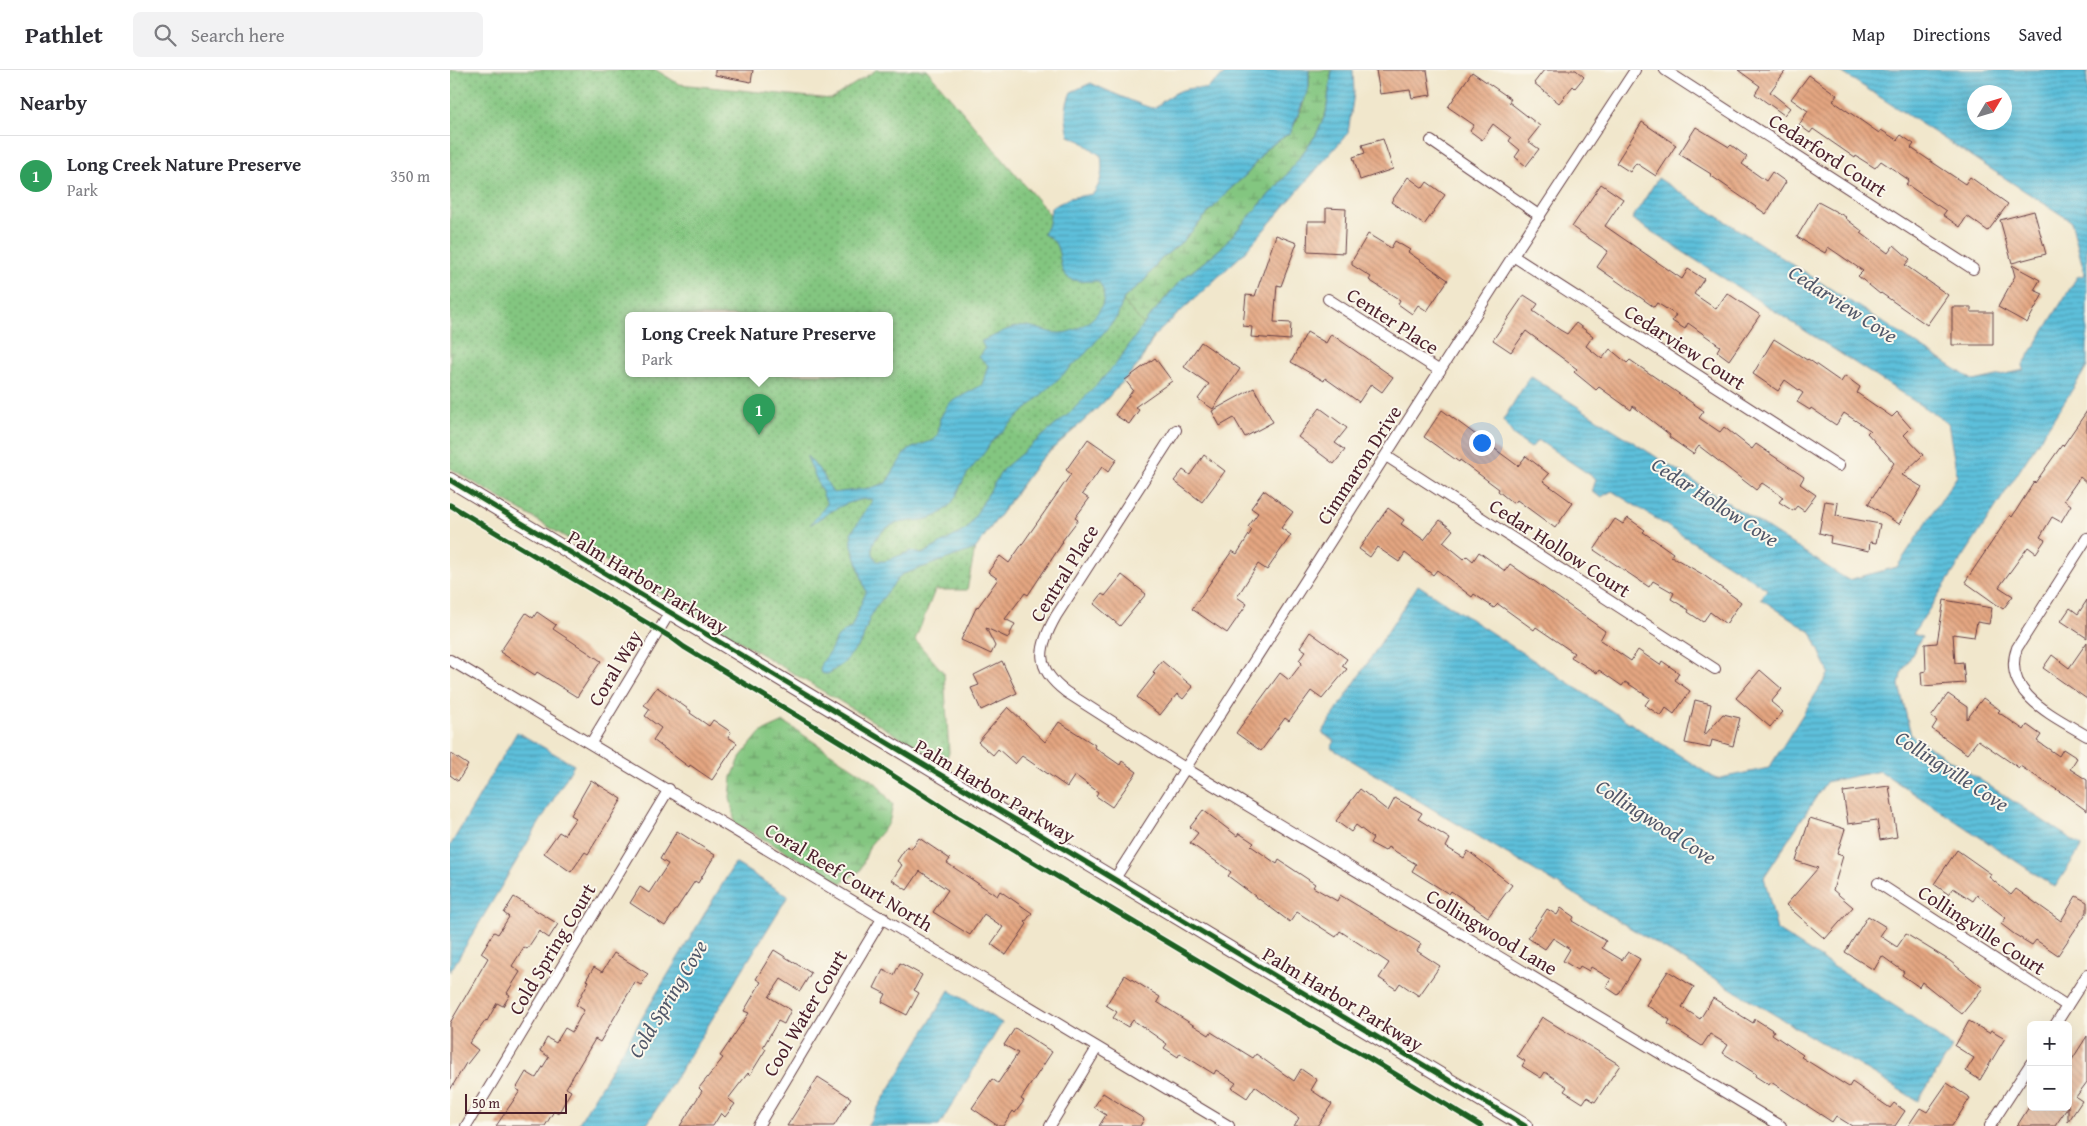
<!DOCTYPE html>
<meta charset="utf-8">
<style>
:root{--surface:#fff;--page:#f2f2f3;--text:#2b2b33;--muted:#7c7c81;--line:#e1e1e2;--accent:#0f766e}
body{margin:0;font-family:"Gentium Book Plus",serif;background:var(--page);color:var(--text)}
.controls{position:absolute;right:15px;bottom:15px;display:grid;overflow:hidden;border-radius:8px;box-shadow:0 5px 20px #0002}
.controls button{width:45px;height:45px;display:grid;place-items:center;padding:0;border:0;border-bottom:1px solid var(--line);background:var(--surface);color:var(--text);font:25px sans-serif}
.compass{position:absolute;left:1517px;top:15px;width:45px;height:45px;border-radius:50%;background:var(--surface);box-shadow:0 5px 20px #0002;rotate:52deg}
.scale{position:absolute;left:15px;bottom:12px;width:102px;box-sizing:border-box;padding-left:5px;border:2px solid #4a1f2b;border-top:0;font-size:14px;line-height:18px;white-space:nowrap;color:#4a1f2b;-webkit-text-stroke:4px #fbf7ec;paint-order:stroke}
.you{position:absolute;left:1031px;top:372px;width:18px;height:18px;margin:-12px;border:4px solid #fff;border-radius:50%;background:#1a73e8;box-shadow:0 0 0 8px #1a73e833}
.badge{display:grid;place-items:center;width:32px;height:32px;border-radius:50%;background:var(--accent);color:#fff;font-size:16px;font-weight:700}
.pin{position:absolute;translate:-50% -41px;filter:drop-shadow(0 1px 2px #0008)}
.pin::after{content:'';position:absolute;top:26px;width:18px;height:15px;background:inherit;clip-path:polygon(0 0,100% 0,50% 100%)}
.popup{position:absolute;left:175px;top:242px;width:268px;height:65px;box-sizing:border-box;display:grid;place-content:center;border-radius:8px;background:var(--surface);filter:drop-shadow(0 1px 4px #0005);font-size:16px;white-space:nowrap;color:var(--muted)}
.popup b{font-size:19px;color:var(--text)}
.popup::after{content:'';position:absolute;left:50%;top:100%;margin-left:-10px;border:10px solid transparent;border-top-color:var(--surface)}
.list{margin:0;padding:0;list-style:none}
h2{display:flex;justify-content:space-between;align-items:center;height:65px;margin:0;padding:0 20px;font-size:21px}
h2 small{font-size:16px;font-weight:400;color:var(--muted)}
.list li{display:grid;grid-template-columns:32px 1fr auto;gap:15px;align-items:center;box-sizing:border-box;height:80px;padding:0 20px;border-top:1px solid var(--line)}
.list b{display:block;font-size:19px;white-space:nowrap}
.list p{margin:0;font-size:16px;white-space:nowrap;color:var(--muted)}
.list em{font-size:16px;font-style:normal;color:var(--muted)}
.icon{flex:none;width:28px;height:28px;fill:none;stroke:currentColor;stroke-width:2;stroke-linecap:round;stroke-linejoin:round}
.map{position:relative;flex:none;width:1637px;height:1056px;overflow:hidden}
header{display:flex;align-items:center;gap:30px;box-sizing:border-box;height:70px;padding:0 25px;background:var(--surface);border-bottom:1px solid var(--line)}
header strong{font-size:24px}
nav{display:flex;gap:28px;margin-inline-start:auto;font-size:18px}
.search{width:350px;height:45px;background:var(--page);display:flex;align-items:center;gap:12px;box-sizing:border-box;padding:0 18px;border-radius:8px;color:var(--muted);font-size:19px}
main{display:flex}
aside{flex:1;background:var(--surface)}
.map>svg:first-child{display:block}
</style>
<header>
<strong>Pathlet</strong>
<div class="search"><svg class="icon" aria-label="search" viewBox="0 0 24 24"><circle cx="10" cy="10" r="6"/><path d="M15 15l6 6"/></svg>Search here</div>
<nav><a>Map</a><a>Directions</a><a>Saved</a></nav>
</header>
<main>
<aside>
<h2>Nearby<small></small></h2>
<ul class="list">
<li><span class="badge" style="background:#2e9e5b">1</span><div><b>Long Creek Nature Preserve</b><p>Park</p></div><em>350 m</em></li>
</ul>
</aside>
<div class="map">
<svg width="1637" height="1056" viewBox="0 0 1637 1056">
<defs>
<pattern id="wetland-marsh" width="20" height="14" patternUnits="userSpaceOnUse" patternTransform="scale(1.25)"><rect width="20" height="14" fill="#83c680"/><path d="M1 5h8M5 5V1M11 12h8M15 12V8" fill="none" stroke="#6da069"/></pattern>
<pattern id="park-dots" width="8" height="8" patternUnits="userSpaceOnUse" patternTransform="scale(1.25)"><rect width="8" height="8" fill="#83c680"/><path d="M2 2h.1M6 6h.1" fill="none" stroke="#6da069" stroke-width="1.8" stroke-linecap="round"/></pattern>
<pattern id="water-rules" width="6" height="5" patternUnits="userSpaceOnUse" patternTransform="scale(1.25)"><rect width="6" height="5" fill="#5dc0db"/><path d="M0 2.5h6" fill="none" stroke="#4f9bb2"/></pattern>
<pattern id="building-back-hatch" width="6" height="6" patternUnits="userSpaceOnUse" patternTransform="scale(1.25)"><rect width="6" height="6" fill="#e4a681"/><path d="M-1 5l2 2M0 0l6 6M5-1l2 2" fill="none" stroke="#bb876a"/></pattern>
</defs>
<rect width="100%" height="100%" fill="#fbf7ec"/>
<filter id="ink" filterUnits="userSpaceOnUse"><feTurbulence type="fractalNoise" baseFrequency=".02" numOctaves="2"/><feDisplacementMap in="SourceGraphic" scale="10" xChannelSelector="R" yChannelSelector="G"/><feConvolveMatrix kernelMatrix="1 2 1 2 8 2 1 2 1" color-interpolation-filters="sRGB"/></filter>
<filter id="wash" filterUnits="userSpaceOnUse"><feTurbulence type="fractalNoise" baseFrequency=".0096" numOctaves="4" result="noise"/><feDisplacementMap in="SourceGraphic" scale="20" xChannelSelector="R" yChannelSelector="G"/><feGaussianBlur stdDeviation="1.12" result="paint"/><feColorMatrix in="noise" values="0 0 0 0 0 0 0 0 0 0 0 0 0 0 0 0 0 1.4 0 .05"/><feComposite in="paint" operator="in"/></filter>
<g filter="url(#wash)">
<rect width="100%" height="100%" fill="#f1e7cc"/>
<g fill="url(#wetland-marsh)" stroke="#667256">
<path d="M859 0H882L876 43 866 65 835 107 770 179 730 211 696 251 666 294 670 237 674 228 694 211 711 189 733 171 778 121 797 104 816 79 841 62 851 40 859 17Z"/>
<path d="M334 652 427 714 443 735 439 753 420 775 410 801 391 813 285 753 280 727 282 707 291 686 310 663Z"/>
</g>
<path fill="url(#park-dots)" stroke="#667256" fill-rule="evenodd" d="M0 0H206L229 14 381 29 426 0H477L704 267 689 294 648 338 589 391 525 479 517 520H485L465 570 494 603 499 683 493 693 0 398ZM179 246H439V304H179Z"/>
<g fill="url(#water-rules)" stroke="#547083" fill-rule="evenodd">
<path d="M776 0H859V17L841 62 816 79 797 104 778 121 733 171 711 189 694 211 674 228 667 247 635 284 541 372C535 384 526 392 518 403 510 413 508 427 499 436 482 455 464 448 445 454 429 460 415 476 427 491H435L461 481 472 484 517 459 553 399 621 342 666 294 696 251 730 211 770 179 835 107 866 65 876 43 882 0H903L904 23 898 63 794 183 704 266 689 294 648 338 589 391 525 479 451 505 425 538 419 550 412 571 394 593 378 604H374L370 602 371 593C385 580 381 566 401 558L416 522 402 476 401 463 422 431 421 429C398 429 378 443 360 455L377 434 356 385 372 403 383 423 420 418 436 413 454 384 462 378 484 370 488 365 490 348 499 333 532 315 538 295 529 287 535 279 531 271C545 267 555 258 570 256 582 254 595 263 608 263 632 264 668 235 648 211 641 211 634 212 628 211 599 207 621 174 593 164L599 153 601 138 619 128 643 124C652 112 653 101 651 86L631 71 619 66C615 49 614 38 621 22L641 13C648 17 699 39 703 38 707 37 710 34 713 31 728 20 738 16 756 19L777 2Z"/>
<path d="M1388 0H1637V297L1463 564 1472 567 1451 604 1449 615 1461 665 1632 776 1605 817 1430 701 1376 712 1314 807 1327 860 1468 951 1502 978 1468 1031 881 678 885 671 872 663 968 515 1266 709 1319 698 1379 603 1361 562 1311 529 1317 519 1162 421 1151 427 1142 422 1146 409 1088 370 1081 378 1065 367 1053 350 1080 306 1398 510 1447 497 1507 406 1498 353 1182 149 1208 108 1524 311 1574 300 1573 295 1627 207 1635 205 1621 151ZM1524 22H1554V52H1524Z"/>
<path d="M67 662 124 695 0 902V776Z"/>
<path d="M285 793 338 826 196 1056H127Z"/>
<path d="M499 920 552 953 489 1056H417Z"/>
</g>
<g id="blocks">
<g fill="url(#building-back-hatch)">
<path d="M265 0H303L301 12 265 5Z"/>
<path d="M926 0H977L981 25 962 28 960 20 930 24Z"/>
<path d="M1094 0H1126L1134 7 1125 18 1123 16 1109 33 1084 13Z"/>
<path d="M1288 0H1336L1320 22 1340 38 1334 45 1305 24 1310 16Z"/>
<path d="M1022 2 1061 29 1059 32 1090 56 1078 71 1089 79 1076 96 1065 87 1070 80 1059 71 1061 68 1043 54 1032 70 1020 61 1024 55 998 37Z"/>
<path d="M1359 5 1387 25 1383 31 1429 63 1431 60 1447 70 1451 65 1464 74 1461 78 1515 114 1520 107 1558 134 1538 161 1517 146 1510 157 1493 145 1496 141 1456 114 1459 110 1431 91 1425 98 1406 86 1405 88 1363 59 1360 63 1349 55 1358 41 1341 29Z"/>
<path d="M1192 52 1226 75 1206 106 1186 93 1180 102 1166 93Z"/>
<path d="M1246 57 1279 77 1281 75 1297 87 1292 94 1316 111 1322 102 1336 112 1316 144 1260 105 1261 104 1229 84Z"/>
<path d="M933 69 943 99 910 110 903 87 915 83 912 75Z"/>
<path d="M958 107 973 118 977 112 995 125 974 155 941 132Z"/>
<path d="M1151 114 1173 129 1155 156 1232 209 1238 199 1254 209 1244 224 1266 239 1277 223 1310 245 1279 290 1267 281 1270 276 1238 253 1235 259 1222 251 1226 245 1207 233 1204 237 1147 197 1158 181 1122 157Z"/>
<path d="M1368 132 1396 147 1395 148 1412 161 1411 163 1438 183 1444 175 1460 189 1455 195 1498 225 1477 255 1431 223 1430 224 1408 206 1413 201 1378 177 1375 183 1347 167Z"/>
<path d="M876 138 896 139 894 183 857 181 858 151H876Z"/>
<path d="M1584 141 1596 184 1562 193 1550 150Z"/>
<path d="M918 164 941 178 945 171 960 180 958 182 998 210 977 241 968 235 962 244 948 234 950 230 919 210 921 207 902 195V191Z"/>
<path d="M826 165 847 173 831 216 827 215 824 252 841 253 840 270 801 267 802 257 793 256 796 225 805 226Z"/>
<path d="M1562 195 1590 210 1584 220 1593 224 1577 253 1548 237 1565 206Z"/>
<path d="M1074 225 1088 234 1083 241 1110 260 1117 264 1126 253 1143 266 1136 276 1152 289 1160 279 1177 293 1180 290 1254 341 1249 348 1270 362 1274 357 1302 379 1306 374 1354 407 1350 414 1366 425 1354 441 1347 436 1343 441 1329 432 1333 427 1312 413 1306 420 1249 376 1243 384 1219 367 1220 365 1183 336 1181 340 1149 317 1146 320 1124 302 1127 299 1076 261 1061 282 1043 270Z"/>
<path d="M1502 237H1521V242H1543V275H1502Z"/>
<path d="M857 262 876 273 881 264 943 307 932 322 921 314 909 332 875 308 874 311 841 292Z"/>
<path d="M1324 269 1357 290 1358 289 1391 312 1395 306 1410 317 1407 323 1442 347 1447 342 1461 358 1454 365 1473 385 1452 405 1472 417 1449 454 1418 434 1444 393 1417 363 1420 360 1394 343 1386 355 1361 338 1360 340 1347 332 1353 323 1335 310 1328 321 1303 304Z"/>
<path d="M751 272 790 299 763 339 748 329 759 314 734 297Z"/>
<path d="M705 288 722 311 685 337 689 340 679 354 665 345 683 320 675 310Z"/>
<path d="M804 318 823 352 795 367 784 348 770 356 762 341Z"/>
<path d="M870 338 897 358 885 373 895 380 884 394 848 367Z"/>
<path d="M992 340 1068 396 1076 386 1099 404 1093 411 1123 433 1105 458 1067 430 1064 434 1048 421 1049 419 1010 390 1009 392 974 367Z"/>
<path d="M1637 341V413L1630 407 1614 430 1621 435 1611 452 1602 447 1590 467 1595 470 1586 483 1578 477 1549 517 1563 526 1553 539 1515 512 1560 445 1562 447 1584 412 1585 413 1612 375 1613 376Z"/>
<path d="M638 369 667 389 658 402 652 397 632 424 639 429 625 448 628 450 612 471 613 472 586 513 578 525 575 523 555 549 565 554 558 568 536 558 545 576 541 584 511 570 527 536 528 537 548 509 538 502 550 486 559 493 621 404 616 400Z"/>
<path d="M754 385 775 401 752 432 724 411 733 400 740 405Z"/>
<path d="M814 420 843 442 831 458 841 465 817 500 808 494 787 527 797 534 777 563 742 539 782 481 787 484 802 460 798 457 808 443 801 438Z"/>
<path d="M1375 431 1388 433 1386 446 1430 454 1426 473 1420 472 1419 481 1380 473 1381 466 1369 463Z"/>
<path d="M938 438 954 450 951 454 974 470 990 450 1003 460 993 472 1014 489 1017 486 1023 491 1029 482 1055 501 1060 494 1155 561 1150 570 1181 591 1188 580 1210 595 1212 591 1229 603 1225 610 1240 621 1224 644 1216 638 1211 646 1195 635 1200 628 1182 616 1175 612 1172 616 1149 600 1147 603 1121 587 1124 583 1086 557 1084 560 1048 534 1044 538 1024 524 1022 527 987 500 983 505 955 483 949 492 927 477 920 487 909 479Z"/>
<path d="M1178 448 1195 460 1193 462 1223 483 1221 486 1252 504 1291 532 1276 554 1260 542 1253 552 1238 542 1239 540 1221 529 1224 523 1203 511 1199 517 1144 480 1165 449 1173 454Z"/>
<path d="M672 505 696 524 670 556 644 534 652 524 655 526Z"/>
<path d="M1494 530 1542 538 1539 554 1527 552 1524 567 1503 564 1505 593 1513 592 1515 613 1472 616 1471 602 1476 601 1475 574 1487 573Z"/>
<path d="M1637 530V568L1611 551 1620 538 1628 544Z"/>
<path d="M87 542 106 555 103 559 151 591 127 627 87 602 85 605 50 582 76 543 83 548Z"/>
<path d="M860 562 897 589 892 596 897 599 872 629 861 621 839 651 835 648 811 681 786 663 830 603 839 610 852 593 849 590 856 581 850 577Z"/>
<path d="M1637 572V629L1593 598 1602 585 1619 598Z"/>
<path d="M552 591 567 623 531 640 521 618 529 615 524 605Z"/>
<path d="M712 591 743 617 733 629 727 624 710 645 687 627 705 604 703 602Z"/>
<path d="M1310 600 1332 619 1321 632 1333 642 1320 657 1286 628Z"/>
<path d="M207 617 241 641 240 643 259 656 263 650 281 662 278 667 287 673 262 710 240 695 239 697 203 670 211 658 195 646 200 639 194 635Z"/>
<path d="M1498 624 1517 637V649L1533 628 1550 640 1548 642 1574 660 1577 655 1591 665 1587 671 1609 686 1613 679 1627 688 1620 699 1637 710V741L1615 725 1570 696 1569 698 1528 670 1517 684 1482 659 1487 651 1481 647Z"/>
<path d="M1245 630 1261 634 1254 666 1273 644 1290 648 1283 676 1262 670 1260 678 1235 673Z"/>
<path d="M558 637 595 672 609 652 645 675 644 677 670 695 672 691 687 702 662 737 646 726 648 722 625 705 617 717 572 686 565 694 548 679 543 685 528 672Z"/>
<path d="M0 683 18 695 8 711 0 705Z"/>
<path d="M141 710 172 729 138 784 135 782 121 802 94 783 109 762 114 765 126 748 121 745Z"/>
<path d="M1439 716 1447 767 1430 770 1427 750 1398 754 1393 722Z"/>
<path d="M910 719 938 741 945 728 972 743 968 749 1000 769 996 777 1014 788 1018 781 1062 815 1038 847 1001 821 999 824 962 801 966 794 938 777 935 781 920 773 923 768 906 755 901 762 886 751Z"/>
<path d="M753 740 787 766 789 763 804 773 801 776 827 794 829 790 865 814 863 817 887 831 890 825 971 874 967 881 990 896 969 926 950 913 946 919 929 908 939 893 890 861 886 867 847 842 840 852 778 806 781 802 740 773 748 763 740 757Z"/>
<path d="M1360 748 1395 759 1387 784 1393 786 1383 820 1403 837 1375 869 1336 835 1368 798 1346 791Z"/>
<path d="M227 761 265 785 248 813 245 811 215 856 180 833 190 817 199 823 218 794 210 789Z"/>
<path d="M469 768 500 789 497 793 547 826 550 821 582 843 575 852 577 854 556 885 541 874 553 857 534 844 520 865 483 842 498 820 470 801 457 820 442 810 452 795 447 791 457 776 461 779Z"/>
<path d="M1507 780 1541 804 1539 807 1561 825 1566 819 1611 851 1626 826 1637 832V842L1608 885 1586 870 1582 875 1564 864 1551 854 1556 848 1527 825 1523 831 1503 818 1498 824 1484 814Z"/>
<path d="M64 827 108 854 99 868 89 861 77 879 74 877 62 896 70 902 57 923 60 925 53 936 47 933 37 951 36 950 19 973 28 980 17 994 16 993 0 1020V953L38 888 31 883 44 862 48 864 59 847 54 843Z"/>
<path d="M1111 838 1124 847 1122 851 1156 871 1152 878 1172 890 1178 882 1190 889 1168 925 1156 917 1161 909 1141 897 1139 901 1130 896 1128 900 1113 891 1120 879 1103 868 1095 879 1078 868 1097 839 1107 845Z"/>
<path d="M1418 846 1436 857 1430 866 1447 877 1456 864 1500 891 1533 918 1512 944 1472 912 1469 917 1452 905 1454 902 1432 886 1424 900 1395 882Z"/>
<path d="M324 880 361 903 350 921 331 909 319 927 341 940 334 954 328 951 313 977 316 979 300 1005 298 1003 278 1029 285 1034 275 1047 271 1043 263 1056H230L252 1021 249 1018 273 988 270 986 299 943 294 941 311 912 306 909Z"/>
<path d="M164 883 198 904 191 915 185 912 150 972 145 969 116 1018 121 1021 108 1044 104 1041 95 1056H46L70 1021 66 1019 76 1002 86 1008 99 987 90 981 97 968 106 973 115 958 122 962 134 940 126 935 139 911 136 910 144 897 152 902Z"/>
<path d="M450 893 472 905 464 920 469 923 457 945 432 932 436 924 424 918 433 900 444 905Z"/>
<path d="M1218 901 1244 917 1232 937 1250 949 1263 928 1303 953 1305 949 1324 961 1322 964 1353 985 1351 987 1399 1017 1402 1012 1440 1038 1444 1033 1455 1041 1445 1056H1402L1386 1046 1382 1052 1321 1012 1319 1015 1305 1006 1306 1004 1273 983 1278 975 1260 964 1252 976 1218 954 1220 950 1196 935Z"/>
<path d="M675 905 710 927 707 932 759 965 761 962 803 988 806 984 844 1011 851 999 867 1010 861 1020 882 1034 867 1056H844L849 1048 805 1016 797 1028 782 1018 786 1013 766 1000 764 1004 730 983 728 987 714 978 717 974 683 950 678 957 663 948 667 942 656 935Z"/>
<path d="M1092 947 1170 995 1145 1032 1137 1027 1133 1033 1114 1021 1117 1017 1095 1002 1091 1008 1072 996 1075 991 1067 986Z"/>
<path d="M1519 951 1539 963 1541 960 1555 968 1530 1010 1516 1001 1524 988 1505 976Z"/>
<path d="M565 958 602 982 571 1029 574 1031 565 1043 563 1041 553 1056H548L522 1038 542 1009 548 1013 568 983 554 975Z"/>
<path d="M1637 966V1012L1626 1027 1632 1031 1618 1052V996Z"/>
<path d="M368 1007 401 1028 384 1056H337Z"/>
<path d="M1497 1013 1520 1028 1502 1056H1458L1470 1038 1477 1042Z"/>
<path d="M653 1023 694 1049 690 1056H649L656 1045 644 1037Z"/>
<path d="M1579 1037H1618L1605 1056H1567Z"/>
</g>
</g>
</g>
<g filter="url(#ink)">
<use href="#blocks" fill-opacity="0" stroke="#633d43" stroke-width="1"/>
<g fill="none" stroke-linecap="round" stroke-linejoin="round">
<g stroke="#633d43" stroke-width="12">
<g id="minor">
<path d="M1215 0 1523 199"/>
<path d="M981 71 1090 146"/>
<path d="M1063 186 1389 396"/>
<path d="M878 229 990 301"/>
<path d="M726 360 606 546C588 578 584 598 616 622L735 698 1331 1056"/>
<path d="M936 386 1265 599"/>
<path d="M1637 468 1567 578C1550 623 1606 647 1637 666"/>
<path d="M0 590 779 1056"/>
<path d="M141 673 220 542"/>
<path d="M664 810 1063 186 1185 0"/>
<path d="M1428 813 1617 936"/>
<path d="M1605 955 1637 905"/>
<path d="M16 1056 219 719"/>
<path d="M308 1056 433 847"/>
<path d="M600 1056 647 978"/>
<path d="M1540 1056 1581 993"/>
</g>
</g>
<g stroke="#633d43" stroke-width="16">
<path id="tertiary" d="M0 410 1075 1056"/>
</g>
<use href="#minor" stroke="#fff" stroke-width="10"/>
<use href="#tertiary" stroke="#fff" stroke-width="14"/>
<g stroke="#fbf7ec" stroke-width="8">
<g id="cycleway">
<path d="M0 410 1075 1056"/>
<path d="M0 435 222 568 234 577 402 679 509 748 801 922 917 987 1031 1056"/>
</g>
</g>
<use href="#cycleway" stroke="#1b5e20" stroke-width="5"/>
</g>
</g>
<g text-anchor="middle" stroke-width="4" stroke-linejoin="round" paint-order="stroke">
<g font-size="20" fill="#4a1f2b" stroke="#fbf7ec">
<text transform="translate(1378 85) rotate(33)" y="7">Cedarford Court</text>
<text transform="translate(943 251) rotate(33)" y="7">Center Place</text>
<text transform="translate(1235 277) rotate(33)" y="7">Cedarview Court</text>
<text transform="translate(909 395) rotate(-57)" y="7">Cimmaron Drive</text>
<text transform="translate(1110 478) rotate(33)" y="7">Cedar Hollow Court</text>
<text transform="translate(614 503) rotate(-58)" y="7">Central Place</text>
<text transform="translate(198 512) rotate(31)" y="7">Palm Harbor Parkway</text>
<text transform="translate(165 598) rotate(-59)" y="7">Coral Way</text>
<text transform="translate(545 721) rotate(31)" y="7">Palm Harbor Parkway</text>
<text transform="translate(399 807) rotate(31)" y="7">Coral Reef Court North</text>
<text transform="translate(1532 860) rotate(33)" y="7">Collingville Court</text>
<text transform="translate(1042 862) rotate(31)" y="7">Collingwood Lane</text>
<text transform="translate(102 879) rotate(-59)" y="7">Cold Spring Court</text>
<text transform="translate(893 929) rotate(31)" y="7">Palm Harbor Parkway</text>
<text transform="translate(355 943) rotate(-59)" y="7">Cool Water Court</text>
</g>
<g font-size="21" font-style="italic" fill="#515769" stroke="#fbf7ec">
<text transform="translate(1393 234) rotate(33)" y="7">Cedarview Cove</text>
<text transform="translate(1265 432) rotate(33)" y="7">Cedar Hollow Cove</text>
<text transform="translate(1502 701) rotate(33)" y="7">Collingville Cove</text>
<text transform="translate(1206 752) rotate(33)" y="7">Collingwood Cove</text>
<text transform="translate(218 929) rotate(-59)" y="7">Cold Spring Cove</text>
</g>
</g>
</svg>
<div class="controls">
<button>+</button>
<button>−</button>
</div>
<svg class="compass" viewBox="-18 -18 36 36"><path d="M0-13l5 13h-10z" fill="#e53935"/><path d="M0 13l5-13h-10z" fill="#7c7c81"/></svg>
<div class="scale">50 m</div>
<div class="you"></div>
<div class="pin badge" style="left:309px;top:365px;background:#2e9e5b">1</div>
<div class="popup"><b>Long Creek Nature Preserve</b>Park</div>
</div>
</main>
